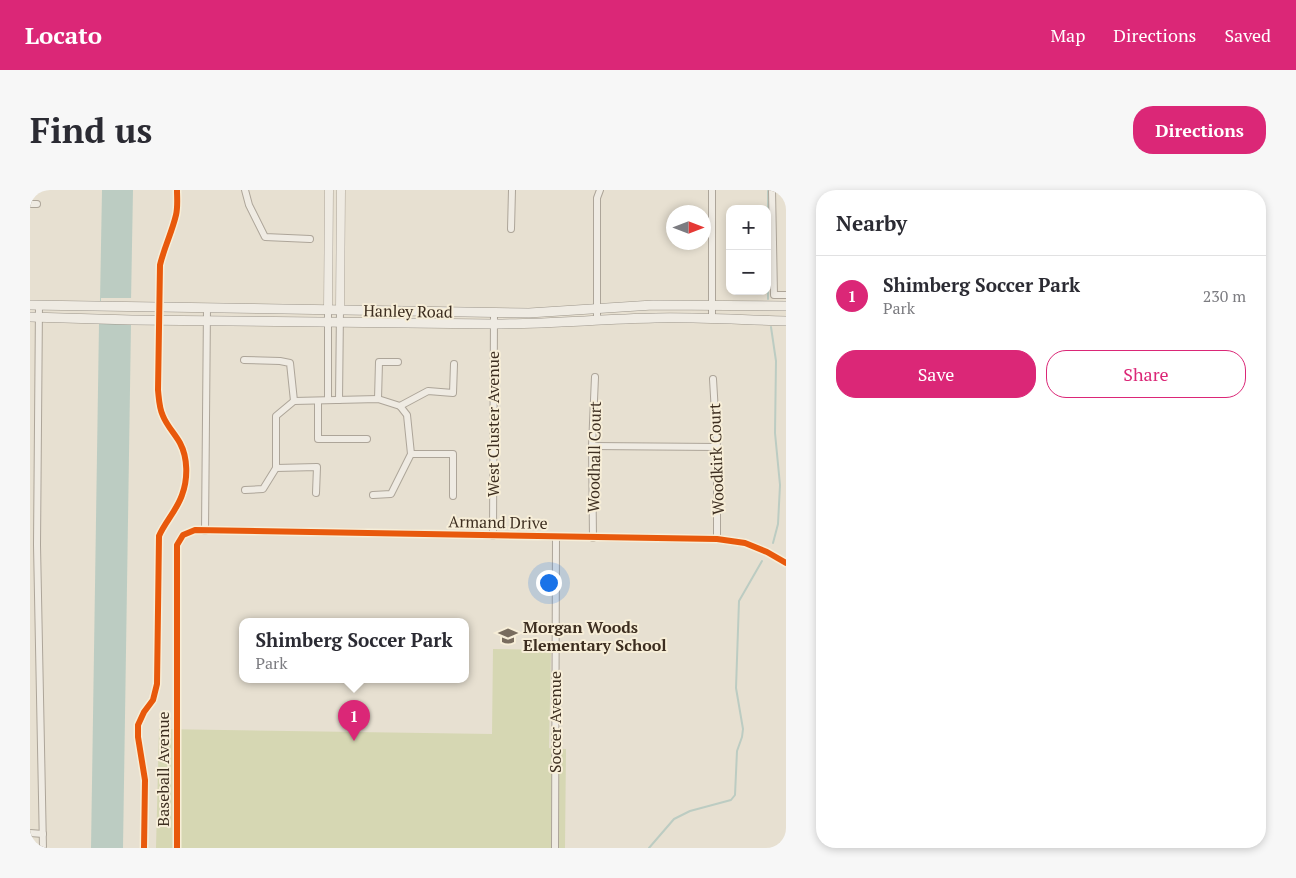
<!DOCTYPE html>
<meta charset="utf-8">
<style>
:root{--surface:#fff;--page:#f7f7f7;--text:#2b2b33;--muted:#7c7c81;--line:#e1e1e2;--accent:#db2777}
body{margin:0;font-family:"PT Serif",serif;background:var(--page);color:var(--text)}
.controls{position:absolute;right:15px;top:15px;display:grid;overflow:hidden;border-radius:10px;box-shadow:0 2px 8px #0003}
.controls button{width:45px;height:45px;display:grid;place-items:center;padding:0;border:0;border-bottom:1px solid var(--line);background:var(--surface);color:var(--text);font:25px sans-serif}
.compass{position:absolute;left:636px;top:15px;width:45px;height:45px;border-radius:50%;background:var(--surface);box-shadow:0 2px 8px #0003;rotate:90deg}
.you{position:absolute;left:518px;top:392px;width:18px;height:18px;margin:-12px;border:4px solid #fff;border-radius:50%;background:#1a73e8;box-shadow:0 0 0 8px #1a73e833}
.badge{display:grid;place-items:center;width:32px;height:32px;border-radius:50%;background:var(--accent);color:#fff;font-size:16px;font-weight:700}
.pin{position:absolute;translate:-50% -41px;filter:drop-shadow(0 1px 2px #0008)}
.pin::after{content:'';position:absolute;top:26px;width:18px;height:15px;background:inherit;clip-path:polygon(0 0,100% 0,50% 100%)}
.popup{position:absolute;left:209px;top:428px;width:230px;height:65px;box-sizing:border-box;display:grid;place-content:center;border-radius:10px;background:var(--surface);filter:drop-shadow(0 1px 4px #0005);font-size:16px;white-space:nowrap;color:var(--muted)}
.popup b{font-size:19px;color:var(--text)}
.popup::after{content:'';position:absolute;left:50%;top:100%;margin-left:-10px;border:10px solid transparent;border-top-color:var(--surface)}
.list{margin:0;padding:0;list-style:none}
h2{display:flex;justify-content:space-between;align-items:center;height:65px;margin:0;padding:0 20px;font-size:21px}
h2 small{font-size:16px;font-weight:400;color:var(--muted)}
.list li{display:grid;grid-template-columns:32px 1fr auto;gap:15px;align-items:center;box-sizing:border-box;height:80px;padding:0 20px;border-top:1px solid var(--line)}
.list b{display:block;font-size:19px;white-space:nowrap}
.list p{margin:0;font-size:16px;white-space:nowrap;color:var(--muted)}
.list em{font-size:16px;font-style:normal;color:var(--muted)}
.actions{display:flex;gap:10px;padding:15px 20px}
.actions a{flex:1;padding:11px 0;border:1px solid var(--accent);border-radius:20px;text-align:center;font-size:18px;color:var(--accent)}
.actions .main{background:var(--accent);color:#fff}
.map{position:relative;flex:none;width:756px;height:658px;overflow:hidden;border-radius:20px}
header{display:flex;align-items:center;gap:30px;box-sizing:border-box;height:70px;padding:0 25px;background:var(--accent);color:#fff}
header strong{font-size:24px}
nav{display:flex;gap:28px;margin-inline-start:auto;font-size:18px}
.intro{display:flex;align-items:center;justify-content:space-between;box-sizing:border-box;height:120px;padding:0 30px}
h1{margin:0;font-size:35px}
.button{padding:12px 22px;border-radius:20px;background:var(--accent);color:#fff;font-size:18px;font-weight:700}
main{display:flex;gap:30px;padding:0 30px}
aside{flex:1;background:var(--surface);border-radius:20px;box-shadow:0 2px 8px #0003}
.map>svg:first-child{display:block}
</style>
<header>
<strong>Locato</strong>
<nav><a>Map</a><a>Directions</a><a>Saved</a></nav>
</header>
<div class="intro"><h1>Find us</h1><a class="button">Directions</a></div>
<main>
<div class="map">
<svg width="756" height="658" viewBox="0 0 756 658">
<rect width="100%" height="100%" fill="#e7e0d1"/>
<path fill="#d6d7b3" d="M463 459 521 460 519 558 536 559 535 658H126L129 539 462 544Z"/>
<g fill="#bcccc2">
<path d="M72 0H103L101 112 70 111Z"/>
<path d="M69 133 101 134 93 658H61Z"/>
</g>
<rect fill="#e7e0d1" x="71" y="108" width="31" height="6"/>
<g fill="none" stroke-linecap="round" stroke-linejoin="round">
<g stroke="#bcccc2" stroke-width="2">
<path d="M738 0V109"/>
<path d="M741 137 746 171 745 243 750 295 748 334 743 353"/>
<path d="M619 658 644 629 660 621 701 610 705 605 707 561 712 547 713 539 706 498 709 411 732 371"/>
</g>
<g stroke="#ada599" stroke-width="8">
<g id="minor">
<path d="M215 0 219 15 235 47 280 49"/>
<path d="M682 0V128"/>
<path d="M742 0 744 105H756"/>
<path d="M0 14H7"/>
<path d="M481 39 482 0"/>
<path d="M9 115 7 355 13 658"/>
<path d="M298 120V210"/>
<path d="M567 131V8L570 0"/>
<path d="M214 170 250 171 260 173 264 211"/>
<path d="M683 189 687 257V349"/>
<path d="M348 209 349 172H368"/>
<path d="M309 210 310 120"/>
<path d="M288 211V249H337"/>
<path d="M370 216 398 201 423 203 424 174"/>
<path d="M562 256 687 257"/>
<path d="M381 264H423V306"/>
<path d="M246 278 287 277 286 303"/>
<path d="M215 300 233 299 246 278V226L264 211 348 209 370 216 377 225 381 264 361 304 343 305"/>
<path d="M175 341 177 117"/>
<path d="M463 346 464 122"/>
<path d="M563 348 562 256 565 187"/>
<path d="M0 643 13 644"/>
<path d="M147 658V355L153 345 165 340 687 349 715 353 737 362 756 373"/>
<path d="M525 658 526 346"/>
</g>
</g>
<g stroke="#ada599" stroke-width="9">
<g id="tertiary">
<path d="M298 120 299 0"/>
<path d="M310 120 311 0"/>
</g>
</g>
<g stroke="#9c958a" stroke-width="10">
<g id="secondary">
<path d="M0 115 499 123 623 115 756 116"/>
<path d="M0 127 102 130 464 134C518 134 572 129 625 128 669 127 712 130 756 131"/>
</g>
</g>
<use href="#minor" stroke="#efebe3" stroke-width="6"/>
<use href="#tertiary" stroke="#efebe3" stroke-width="8"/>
<use href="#secondary" stroke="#efebe3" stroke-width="9"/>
<g stroke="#f7eed8" stroke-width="9">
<g id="cycleway">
<path d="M114 658 115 590 108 547V535L114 522 123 510 127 494 129 346C135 332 147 320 152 305 158 289 158 268 150 253 145 244 137 236 133 226 129 218 129 209 128 200L130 75C134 58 142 42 146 25 148 17 147 8 147 0"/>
<path d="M147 658V355L153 345 165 340 687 349 715 353 737 362 756 373"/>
</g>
</g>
<use href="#cycleway" stroke="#e8590c" stroke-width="6"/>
</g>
<defs>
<g id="school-bare" transform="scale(1.5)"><path d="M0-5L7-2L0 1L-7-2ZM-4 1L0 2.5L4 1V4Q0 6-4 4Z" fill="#786c5e" stroke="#f7eed8" stroke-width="2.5" paint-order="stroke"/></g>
</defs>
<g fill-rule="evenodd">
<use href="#school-bare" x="478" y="446"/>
</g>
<g text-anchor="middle" stroke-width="4" stroke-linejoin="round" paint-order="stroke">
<g font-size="16" fill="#3d2e20" stroke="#f7eed8">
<text transform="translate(378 121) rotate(1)" y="6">Hanley Road</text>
<text transform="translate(463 234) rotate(-90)" y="6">West Cluster Avenue</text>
<text transform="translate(564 267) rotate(-89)" y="6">Woodhall Court</text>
<text transform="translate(686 269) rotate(-92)" y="6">Woodkirk Court</text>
<text transform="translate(468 332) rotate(1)" y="6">Armand Drive</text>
<text transform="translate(525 532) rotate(-90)" y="6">Soccer Avenue</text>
<text transform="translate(133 579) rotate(-90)" y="6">Baseball Avenue</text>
</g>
<g font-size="16" font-weight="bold" fill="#3d2e20" stroke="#f7eed8" text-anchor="start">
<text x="493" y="443">Morgan Woods<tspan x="493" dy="18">Elementary School</tspan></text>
</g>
</g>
</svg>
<div class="controls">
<button>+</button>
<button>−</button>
</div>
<svg class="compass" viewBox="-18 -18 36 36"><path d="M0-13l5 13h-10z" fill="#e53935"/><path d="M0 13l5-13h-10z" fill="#7c7c81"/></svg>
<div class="you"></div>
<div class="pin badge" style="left:324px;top:551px">1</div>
<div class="popup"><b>Shimberg Soccer Park</b>Park</div>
</div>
<aside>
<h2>Nearby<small></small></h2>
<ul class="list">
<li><span class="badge">1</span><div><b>Shimberg Soccer Park</b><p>Park</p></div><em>230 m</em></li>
</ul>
<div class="actions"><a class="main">Save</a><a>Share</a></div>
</aside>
</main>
